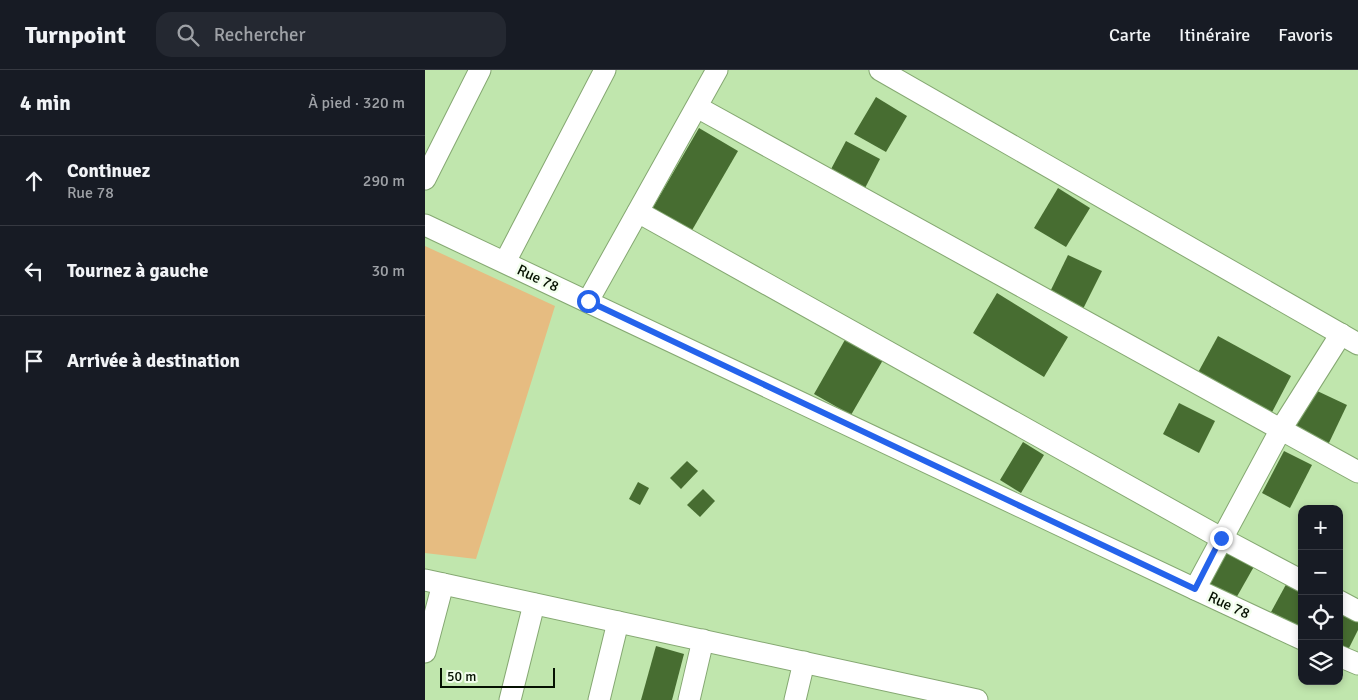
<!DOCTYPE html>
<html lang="fr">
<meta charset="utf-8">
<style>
:root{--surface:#171b24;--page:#242831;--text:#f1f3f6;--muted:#9ea1a6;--line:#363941}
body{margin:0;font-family:Signika,sans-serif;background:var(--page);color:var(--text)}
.controls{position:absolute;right:15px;bottom:15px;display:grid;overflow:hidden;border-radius:10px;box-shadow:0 2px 8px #0003}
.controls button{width:45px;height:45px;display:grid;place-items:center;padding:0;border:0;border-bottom:1px solid var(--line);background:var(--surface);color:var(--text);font:25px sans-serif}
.scale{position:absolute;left:15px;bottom:12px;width:115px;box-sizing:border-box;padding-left:5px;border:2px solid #051101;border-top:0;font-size:14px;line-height:18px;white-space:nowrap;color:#051101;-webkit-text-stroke:4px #f2feed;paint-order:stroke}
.stop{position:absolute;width:15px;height:15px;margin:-11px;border:4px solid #2563eb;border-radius:50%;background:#fff}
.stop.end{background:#2563eb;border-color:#fff;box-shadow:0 1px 5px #0008}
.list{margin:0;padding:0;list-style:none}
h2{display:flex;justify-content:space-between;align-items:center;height:65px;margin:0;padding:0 20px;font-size:21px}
h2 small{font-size:16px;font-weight:400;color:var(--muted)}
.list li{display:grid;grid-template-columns:32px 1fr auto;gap:15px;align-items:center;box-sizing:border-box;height:90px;padding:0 20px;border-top:1px solid var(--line)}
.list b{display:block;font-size:19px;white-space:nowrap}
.list p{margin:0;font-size:16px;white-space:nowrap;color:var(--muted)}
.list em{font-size:16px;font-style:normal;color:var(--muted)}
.icon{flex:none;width:28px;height:28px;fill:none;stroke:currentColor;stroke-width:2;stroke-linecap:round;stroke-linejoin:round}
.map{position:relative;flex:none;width:933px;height:630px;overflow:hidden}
header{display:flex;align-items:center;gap:30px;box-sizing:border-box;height:70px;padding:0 25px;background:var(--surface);border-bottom:1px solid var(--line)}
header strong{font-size:24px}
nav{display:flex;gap:28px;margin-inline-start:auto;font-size:18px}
.search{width:350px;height:45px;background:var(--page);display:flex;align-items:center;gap:12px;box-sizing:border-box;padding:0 18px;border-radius:15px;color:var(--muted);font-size:19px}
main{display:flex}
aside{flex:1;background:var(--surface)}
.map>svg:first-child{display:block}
</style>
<header>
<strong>Turnpoint</strong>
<div class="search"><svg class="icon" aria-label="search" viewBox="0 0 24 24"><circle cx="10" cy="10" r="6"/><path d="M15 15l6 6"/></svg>Rechercher</div>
<nav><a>Carte</a><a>Itinéraire</a><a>Favoris</a></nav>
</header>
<main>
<aside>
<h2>4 min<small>À pied · 320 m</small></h2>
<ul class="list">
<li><svg class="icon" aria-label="ahead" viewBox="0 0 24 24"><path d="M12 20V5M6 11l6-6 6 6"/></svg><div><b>Continuez</b><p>Rue 78</p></div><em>290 m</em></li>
<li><svg class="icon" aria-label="left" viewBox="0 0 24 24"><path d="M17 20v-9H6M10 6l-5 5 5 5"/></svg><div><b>Tournez à gauche</b></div><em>30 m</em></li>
<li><svg class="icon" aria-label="arrive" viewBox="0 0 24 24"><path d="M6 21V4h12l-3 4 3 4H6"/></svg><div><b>Arrivée à destination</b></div></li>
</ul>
</aside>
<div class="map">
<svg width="933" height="630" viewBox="0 0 933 630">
<rect width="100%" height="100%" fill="#c0e6ad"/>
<path fill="#e6bc81" d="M0 176 130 236 51 489 0 483Z"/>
<g fill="#476d31">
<path d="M451 27 482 46 461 82 429 64Z"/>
<path d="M274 58 313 81 266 162 227 139Z"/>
<path d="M421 71 455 89 439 120 405 101Z"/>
<path d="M633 118 665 138 641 177 609 158Z"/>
<path d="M643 185 677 201 655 245 622 228Z"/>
<path d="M572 223 643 267 619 307 548 263Z"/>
<path d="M793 266 866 306 844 348 770 308Z"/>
<path d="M421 268 458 290 426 345 389 324Z"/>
<path d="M888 319 922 335 902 377 868 361Z"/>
<path d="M754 333 790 351 774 383 738 364Z"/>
<path d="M598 372 619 385 596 423 575 410Z"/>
<path d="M859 381 887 395 865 438 837 423Z"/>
<path d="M262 391 273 401 256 419 245 408Z"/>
<path d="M213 412 224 418 215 435 204 429Z"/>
<path d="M278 419 290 431 275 447 262 435Z"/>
<path d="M800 475 831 493 810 530 779 512Z"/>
<path d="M864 509 877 516V558L846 542Z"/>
<path d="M914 536 933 546V560L922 582 914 578Z"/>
<path d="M231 576 259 584 247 630H216Z"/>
</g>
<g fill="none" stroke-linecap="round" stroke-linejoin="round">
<g stroke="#85a872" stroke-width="23">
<g id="minor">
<path d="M455 0 933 274"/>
<path d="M272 37 933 402"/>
<path d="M0 109 55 0"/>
<path d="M213 142 796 468 877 511"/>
<path d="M0 155 770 519 877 569"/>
<path d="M80 192 180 0"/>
<path d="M163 231 292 0"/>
<path d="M0 510 552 630"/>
<path d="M770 519 856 359 916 264"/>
<path d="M914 531 933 541"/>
<path d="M0 582 18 514"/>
<path d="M914 586 933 594"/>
<path d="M85 630 109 534"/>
<path d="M174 630 193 552"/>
<path d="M264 630 278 570"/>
<path d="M370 630 379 592"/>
</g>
</g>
<use href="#minor" stroke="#fff" stroke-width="21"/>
</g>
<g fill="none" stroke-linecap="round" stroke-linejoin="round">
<path stroke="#2563eb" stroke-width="6" d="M163 231 770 519 796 468"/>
</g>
<g text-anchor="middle" stroke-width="5" stroke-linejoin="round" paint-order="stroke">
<g font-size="15" fill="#051101" stroke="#f2feed">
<text transform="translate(113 208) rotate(25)" y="5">Rue 78</text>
<text transform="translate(804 535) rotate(25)" y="5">Rue 78</text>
</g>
</g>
</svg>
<div class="controls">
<button>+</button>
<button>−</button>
<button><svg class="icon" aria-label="locate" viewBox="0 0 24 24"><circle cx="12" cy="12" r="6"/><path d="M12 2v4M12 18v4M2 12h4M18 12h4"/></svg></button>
<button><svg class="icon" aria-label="layers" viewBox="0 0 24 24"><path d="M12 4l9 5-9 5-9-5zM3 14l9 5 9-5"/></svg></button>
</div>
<div class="scale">50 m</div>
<div class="stop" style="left:163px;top:231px"></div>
<div class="stop end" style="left:796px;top:468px"></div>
</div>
</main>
